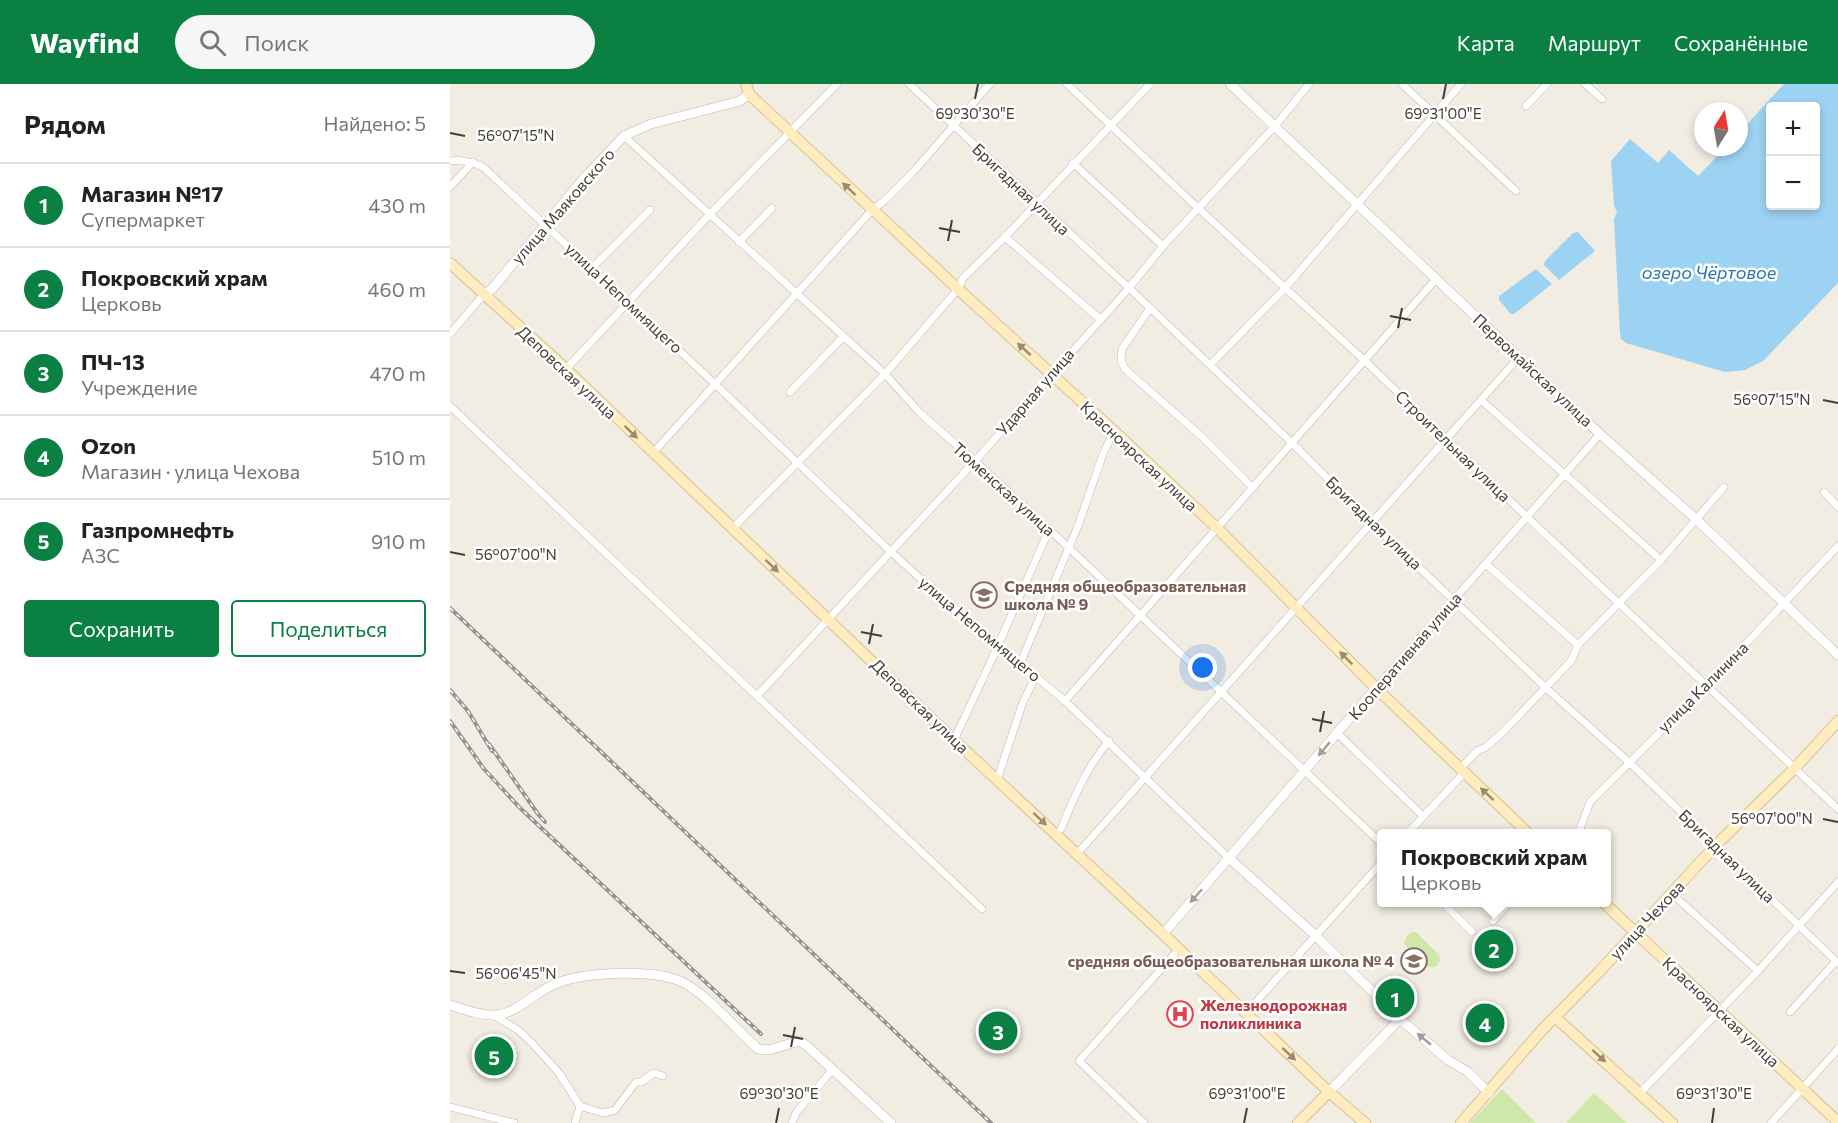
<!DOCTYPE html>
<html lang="ru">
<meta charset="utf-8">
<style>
:root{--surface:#fff;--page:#f6f6f6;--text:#222;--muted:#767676;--line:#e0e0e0;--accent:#0b8043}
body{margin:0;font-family:Commissioner,sans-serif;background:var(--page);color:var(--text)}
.controls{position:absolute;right:18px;top:18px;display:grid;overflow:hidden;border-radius:6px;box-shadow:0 3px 9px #0003}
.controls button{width:54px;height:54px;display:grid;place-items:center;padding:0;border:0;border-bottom:2px solid var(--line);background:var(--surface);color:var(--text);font:30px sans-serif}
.compass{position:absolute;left:1244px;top:18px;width:54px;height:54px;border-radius:50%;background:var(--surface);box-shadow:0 3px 9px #0003;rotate:11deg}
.you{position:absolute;left:753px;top:584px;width:21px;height:21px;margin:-15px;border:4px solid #fff;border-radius:50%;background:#1a73e8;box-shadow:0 0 0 9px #1a73e833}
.badge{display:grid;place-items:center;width:39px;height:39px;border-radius:50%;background:var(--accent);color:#fff;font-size:20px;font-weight:700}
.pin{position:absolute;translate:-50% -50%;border:3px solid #fff;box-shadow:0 2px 6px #0006}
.popup{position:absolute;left:927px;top:745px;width:234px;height:78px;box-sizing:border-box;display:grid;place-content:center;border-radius:6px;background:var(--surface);filter:drop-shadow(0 2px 4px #0005);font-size:20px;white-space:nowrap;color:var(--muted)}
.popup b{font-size:22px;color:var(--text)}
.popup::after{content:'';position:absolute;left:50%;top:100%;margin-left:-12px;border:12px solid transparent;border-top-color:var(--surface)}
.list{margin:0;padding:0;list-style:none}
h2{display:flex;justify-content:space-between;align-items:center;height:78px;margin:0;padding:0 24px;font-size:26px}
h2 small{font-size:20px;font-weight:400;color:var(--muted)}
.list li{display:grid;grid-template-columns:39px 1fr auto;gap:18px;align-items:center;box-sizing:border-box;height:84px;padding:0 24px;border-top:2px solid var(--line)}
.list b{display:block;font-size:22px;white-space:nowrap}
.list p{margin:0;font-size:20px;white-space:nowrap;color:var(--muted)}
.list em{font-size:20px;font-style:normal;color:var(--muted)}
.actions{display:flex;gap:12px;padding:18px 24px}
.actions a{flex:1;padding:14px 0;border:2px solid var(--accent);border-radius:6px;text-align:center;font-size:21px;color:var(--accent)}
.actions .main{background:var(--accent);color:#fff}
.icon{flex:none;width:33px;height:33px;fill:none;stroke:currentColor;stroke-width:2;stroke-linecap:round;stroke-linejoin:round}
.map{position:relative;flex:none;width:1388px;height:1039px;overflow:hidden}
header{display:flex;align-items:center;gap:36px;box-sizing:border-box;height:84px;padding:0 30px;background:var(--accent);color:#fff}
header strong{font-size:28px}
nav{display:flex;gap:33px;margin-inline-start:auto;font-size:21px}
.search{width:420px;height:54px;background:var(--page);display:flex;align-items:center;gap:15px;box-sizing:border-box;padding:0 21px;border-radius:33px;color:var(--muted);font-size:22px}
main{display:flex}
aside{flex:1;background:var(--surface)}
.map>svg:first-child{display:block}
</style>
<header>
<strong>Wayfind</strong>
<div class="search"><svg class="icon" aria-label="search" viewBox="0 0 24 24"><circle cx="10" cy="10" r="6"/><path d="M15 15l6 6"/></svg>Поиск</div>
<nav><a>Карта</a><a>Маршрут</a><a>Сохранённые</a></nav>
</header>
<main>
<aside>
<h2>Рядом<small>Найдено: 5</small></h2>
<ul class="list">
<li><span class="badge">1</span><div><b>Магазин №17</b><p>Супермаркет</p></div><em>430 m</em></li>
<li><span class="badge">2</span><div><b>Покровский храм</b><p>Церковь</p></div><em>460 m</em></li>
<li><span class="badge">3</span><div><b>ПЧ-13</b><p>Учреждение</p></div><em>470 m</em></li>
<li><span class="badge">4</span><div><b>Ozon</b><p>Магазин · улица Чехова</p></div><em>510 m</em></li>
<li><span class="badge">5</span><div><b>Газпромнефть</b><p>АЗС</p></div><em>910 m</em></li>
</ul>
<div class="actions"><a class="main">Сохранить</a><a>Поделиться</a></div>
</aside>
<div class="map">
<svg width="1388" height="1039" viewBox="0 0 1388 1039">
<rect width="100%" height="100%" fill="#f2ede3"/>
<g fill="#cee8aa">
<path d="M961 848H966L989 871 990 877 985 883H977L954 860 956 853Z"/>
<path d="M1052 1005 1086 1039H1020Z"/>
<path d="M1144 1009 1177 1039H1116Z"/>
</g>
<g fill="#9cd2f2" fill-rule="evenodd">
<path d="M1334 0H1388V199L1313 277 1295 286 1275 288 1176 259 1171 255 1170 249 1164 135 1167 128 1164 121 1161 77 1180 55 1208 79 1219 66 1248 92 1276 63H1289V49ZM1320 22H1366V122H1320Z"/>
<path d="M1128 148 1145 167 1109 196 1094 181 1095 177 1123 149Z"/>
<path d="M1086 185 1102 200 1064 230H1061L1049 216V212Z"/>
</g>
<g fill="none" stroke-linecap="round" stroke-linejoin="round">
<g stroke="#c0b7a8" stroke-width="8">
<g id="minor">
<path d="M459 0 679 204 842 359 921 438 1096 604 1179 678 1388 879"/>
<path d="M617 0 748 124 914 276 1076 432 1388 725"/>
<path d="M952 0 1066 107"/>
<path d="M1135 0 1152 15"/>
<path d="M1076 22 1097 0"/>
<path d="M174 52 435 290 471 330 525 377 618 463 932 760"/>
<path d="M0 77C12 75 22 78 33 83L265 300 440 467 494 516 615 617 779 774"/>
<path d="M623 79 713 162"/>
<path d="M0 103 23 78"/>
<path d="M555 153 650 235"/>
<path d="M289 158 322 124"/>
<path d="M142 184 200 126"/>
<path d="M700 224 672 265 671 276 675 285 751 352 802 403"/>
<path d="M0 250 34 210"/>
<path d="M760 281 835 204 1011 0"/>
<path d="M116 285 260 130 387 0"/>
<path d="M340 308 393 253"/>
<path d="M1031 316 1211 476"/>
<path d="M0 322 532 825"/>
<path d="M203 369 422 126 434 117 464 87 540 0"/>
<path d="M1374 408 1388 423"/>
<path d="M282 445 435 290 508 205 513 194 555 153 700 0"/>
<path d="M1036 480 1128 561"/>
<path d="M570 580 628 442 653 370 664 347"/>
<path d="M926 604 1150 350"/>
<path d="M307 612 525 377 679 204 713 162 825 42 859 0"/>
<path d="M615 617 986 195"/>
<path d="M887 649 973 732"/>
<path d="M504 656 542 575 599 446"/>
<path d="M1010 685 1027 667 1036 663 1052 649 1121 577 1128 561 1211 476 1274 403"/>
<path d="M547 696 573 618 586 592"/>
<path d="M611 745C624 714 637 682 659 657"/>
<path d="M957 750 1014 689"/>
<path d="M1126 750 1130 745 1140 718 1257 601 1388 462"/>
<path d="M627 770 1069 273"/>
<path d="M1221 809 1308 887"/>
<path d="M992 818 1022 848"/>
<path d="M1043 837 1060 818"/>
<path d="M1340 928 1386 877"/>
<path d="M795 930 932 778"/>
<path d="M43 931 68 946 82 959 109 989 130 1022 125 1039"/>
<path d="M1190 1009 1308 887 1388 798"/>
<path d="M130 1022 153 1029 165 1026 186 998H191L204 989 213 992"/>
<path d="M0 1023 64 1039"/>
<path d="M342 1039 346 1029 383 985"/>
<path d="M694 1039 629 977 729 865"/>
<path d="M1321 1039 1388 965"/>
</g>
</g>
<g stroke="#c0b7a8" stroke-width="10">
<g id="tertiary">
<path d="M780 0 1150 350 1247 436 1388 571"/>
<path d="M34 210 42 205 136 92 174 52 201 40 290 17 299 10"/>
<path d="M779 774 865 851 950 935 998 976 1018 988 1039 1009"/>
<path d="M713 850 926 604"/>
<path d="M0 921C14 925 30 932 45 931 68 930 87 905 110 898 139 888 209 884 236 900 260 914 287 946 308 965L319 966 349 957 357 962 441 1039"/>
<path d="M879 1008 950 935"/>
</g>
</g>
<g stroke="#d7c293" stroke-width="12">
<g id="secondary">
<path d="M296 0 299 10 508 205 664 347 767 444 926 604 1079 750"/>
<path d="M0 179 116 285 504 656 713 850 879 1008 915 1039"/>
<path d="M1153 818 1388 1038"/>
<path d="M1105 933 1222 1039"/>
<path d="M848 1039 879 1008"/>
<path d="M1011 1039 1092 946 1149 888 1266 761 1344 685 1388 637"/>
</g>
</g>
<use href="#minor" stroke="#fff" stroke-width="7"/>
<use href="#tertiary" stroke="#fff" stroke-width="9"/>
<use href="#secondary" stroke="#ffedc0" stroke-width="10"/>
<g stroke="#939393" stroke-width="4">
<g id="rail">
<path d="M0 524 541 1039"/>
<path d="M0 606 18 627 42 667"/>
<path d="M0 637 34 685 70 724 311 950"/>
<path d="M39 660 88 730 95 738"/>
</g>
</g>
<use href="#rail" stroke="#fff" stroke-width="1.5" stroke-dasharray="4.5" stroke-linecap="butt"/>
</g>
<defs><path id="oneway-solid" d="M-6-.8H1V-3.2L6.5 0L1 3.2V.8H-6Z" transform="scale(1.5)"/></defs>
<g fill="#988c72">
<use href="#oneway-solid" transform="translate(399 105) rotate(-137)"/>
<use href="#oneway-solid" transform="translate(574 265) rotate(-138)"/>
<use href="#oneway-solid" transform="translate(181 348) rotate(44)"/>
<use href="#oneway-solid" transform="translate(322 482) rotate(43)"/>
<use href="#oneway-solid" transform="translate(896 574) rotate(-135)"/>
<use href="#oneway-solid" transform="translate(1037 710) rotate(-137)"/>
<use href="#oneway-solid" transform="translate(590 735) rotate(43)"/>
<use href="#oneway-solid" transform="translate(839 970) rotate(43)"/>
<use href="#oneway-solid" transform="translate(1149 972) rotate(42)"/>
</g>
<g fill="#a29e99">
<use href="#oneway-solid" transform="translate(874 665) rotate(130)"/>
<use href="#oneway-solid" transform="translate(746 812) rotate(132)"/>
<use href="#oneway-solid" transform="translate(974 955) rotate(-140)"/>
</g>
<path fill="none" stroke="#443d33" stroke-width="2" d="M525 15 528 0M993 15 996 0M0 49 15 52M489 144 510 148M498 157 502 136M940 232 961 236M948 244 952 224M1373 316 1388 319M0 468 15 471M411 548 432 552M419 560 423 540M862 635 882 639M870 648 874 627M1373 735 1388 738M0 887 15 889M333 951 353 955M341 963 345 943M326 1039 329 1024M794 1039 797 1024M1262 1039 1264 1024"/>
<defs>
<g id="school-ring" transform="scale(1.35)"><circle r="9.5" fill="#fff" stroke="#8d6e63" stroke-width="1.5"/><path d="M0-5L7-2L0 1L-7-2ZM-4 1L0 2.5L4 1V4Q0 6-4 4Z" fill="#8d6e63"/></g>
<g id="hospital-ring" transform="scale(1.35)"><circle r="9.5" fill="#fff" stroke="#e0444e" stroke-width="1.5"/><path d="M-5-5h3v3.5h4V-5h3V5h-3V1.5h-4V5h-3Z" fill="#e0444e"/></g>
</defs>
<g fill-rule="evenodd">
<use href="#school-ring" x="534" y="511"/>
<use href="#school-ring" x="964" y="877"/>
<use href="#hospital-ring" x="730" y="930"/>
</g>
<g text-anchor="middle" stroke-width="5" stroke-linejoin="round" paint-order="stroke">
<g font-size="16" fill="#443d33" stroke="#fff">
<text transform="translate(571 105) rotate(43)" y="6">Бригадная улица</text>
<text transform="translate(113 122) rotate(-49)" y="6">улица Маяковского</text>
<text transform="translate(174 214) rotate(43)" y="6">улица Непомнящего</text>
<text transform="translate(1083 286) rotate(43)" y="6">Первомайская улица</text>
<text transform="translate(117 288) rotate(43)" y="6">Деповская улица</text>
<text transform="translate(585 308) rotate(-49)" y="6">Ударная улица</text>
<text transform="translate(1003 362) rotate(44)" y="6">Строительная улица</text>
<text transform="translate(689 372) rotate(43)" y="6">Красноярская улица</text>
<text transform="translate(554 405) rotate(42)" y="6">Тюменская улица</text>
<text transform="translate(924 439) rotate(44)" y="6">Бригадная улица</text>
<text transform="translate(530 545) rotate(40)" y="6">улица Непомнящего</text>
<text transform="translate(955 572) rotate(-49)" y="6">Кооперативная улица</text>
<text transform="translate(1253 603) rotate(-45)" y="6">улица Калинина</text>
<text transform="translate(470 622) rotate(44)" y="6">Деповская улица</text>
<text transform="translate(1277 772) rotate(44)" y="6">Бригадная улица</text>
<text transform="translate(1197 836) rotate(-47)" y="6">улица Чехова</text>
<text transform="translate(1271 928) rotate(43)" y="6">Красноярская улица</text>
</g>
<g font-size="16" font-weight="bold" fill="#785e54" stroke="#fff" text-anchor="start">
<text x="554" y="508">Средняя общеобразовательная<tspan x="554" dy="18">школа № 9</tspan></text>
<text x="944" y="883" text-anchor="end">средняя общеобразовательная школа № 4</text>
</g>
<g font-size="16" font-weight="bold" fill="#be3a42" stroke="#fff" text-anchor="start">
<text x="750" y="927">Железнодорожная<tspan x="750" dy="18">поликлиника</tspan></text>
</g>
<g font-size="18" font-style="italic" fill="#2978aa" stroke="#fff">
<text x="1259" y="195">озеро Чёртовое</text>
</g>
</g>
<g font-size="15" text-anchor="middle" fill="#443d33" stroke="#fff" stroke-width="5" stroke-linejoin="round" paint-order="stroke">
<text x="525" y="35">69°30'30"E</text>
<text x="993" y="35">69°31'00"E</text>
<text x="66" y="57">56°07'15"N</text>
<text x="1322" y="321">56°07'15"N</text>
<text x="66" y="476">56°07'00"N</text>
<text x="1322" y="740">56°07'00"N</text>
<text x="66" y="895">56°06'45"N</text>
<text x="329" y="1015">69°30'30"E</text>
<text x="797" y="1015">69°31'00"E</text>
<text x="1264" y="1015">69°31'30"E</text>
</g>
</svg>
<div class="controls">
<button>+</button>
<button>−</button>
</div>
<svg class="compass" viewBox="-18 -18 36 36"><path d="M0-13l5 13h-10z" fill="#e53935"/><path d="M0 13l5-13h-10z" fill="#767676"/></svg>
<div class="you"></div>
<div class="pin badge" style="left:945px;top:914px">1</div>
<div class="pin badge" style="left:1044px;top:865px">2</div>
<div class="popup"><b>Покровский храм</b>Церковь</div>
<div class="pin badge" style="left:548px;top:947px">3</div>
<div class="pin badge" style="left:1035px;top:939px">4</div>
<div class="pin badge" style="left:44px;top:972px">5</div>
</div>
</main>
